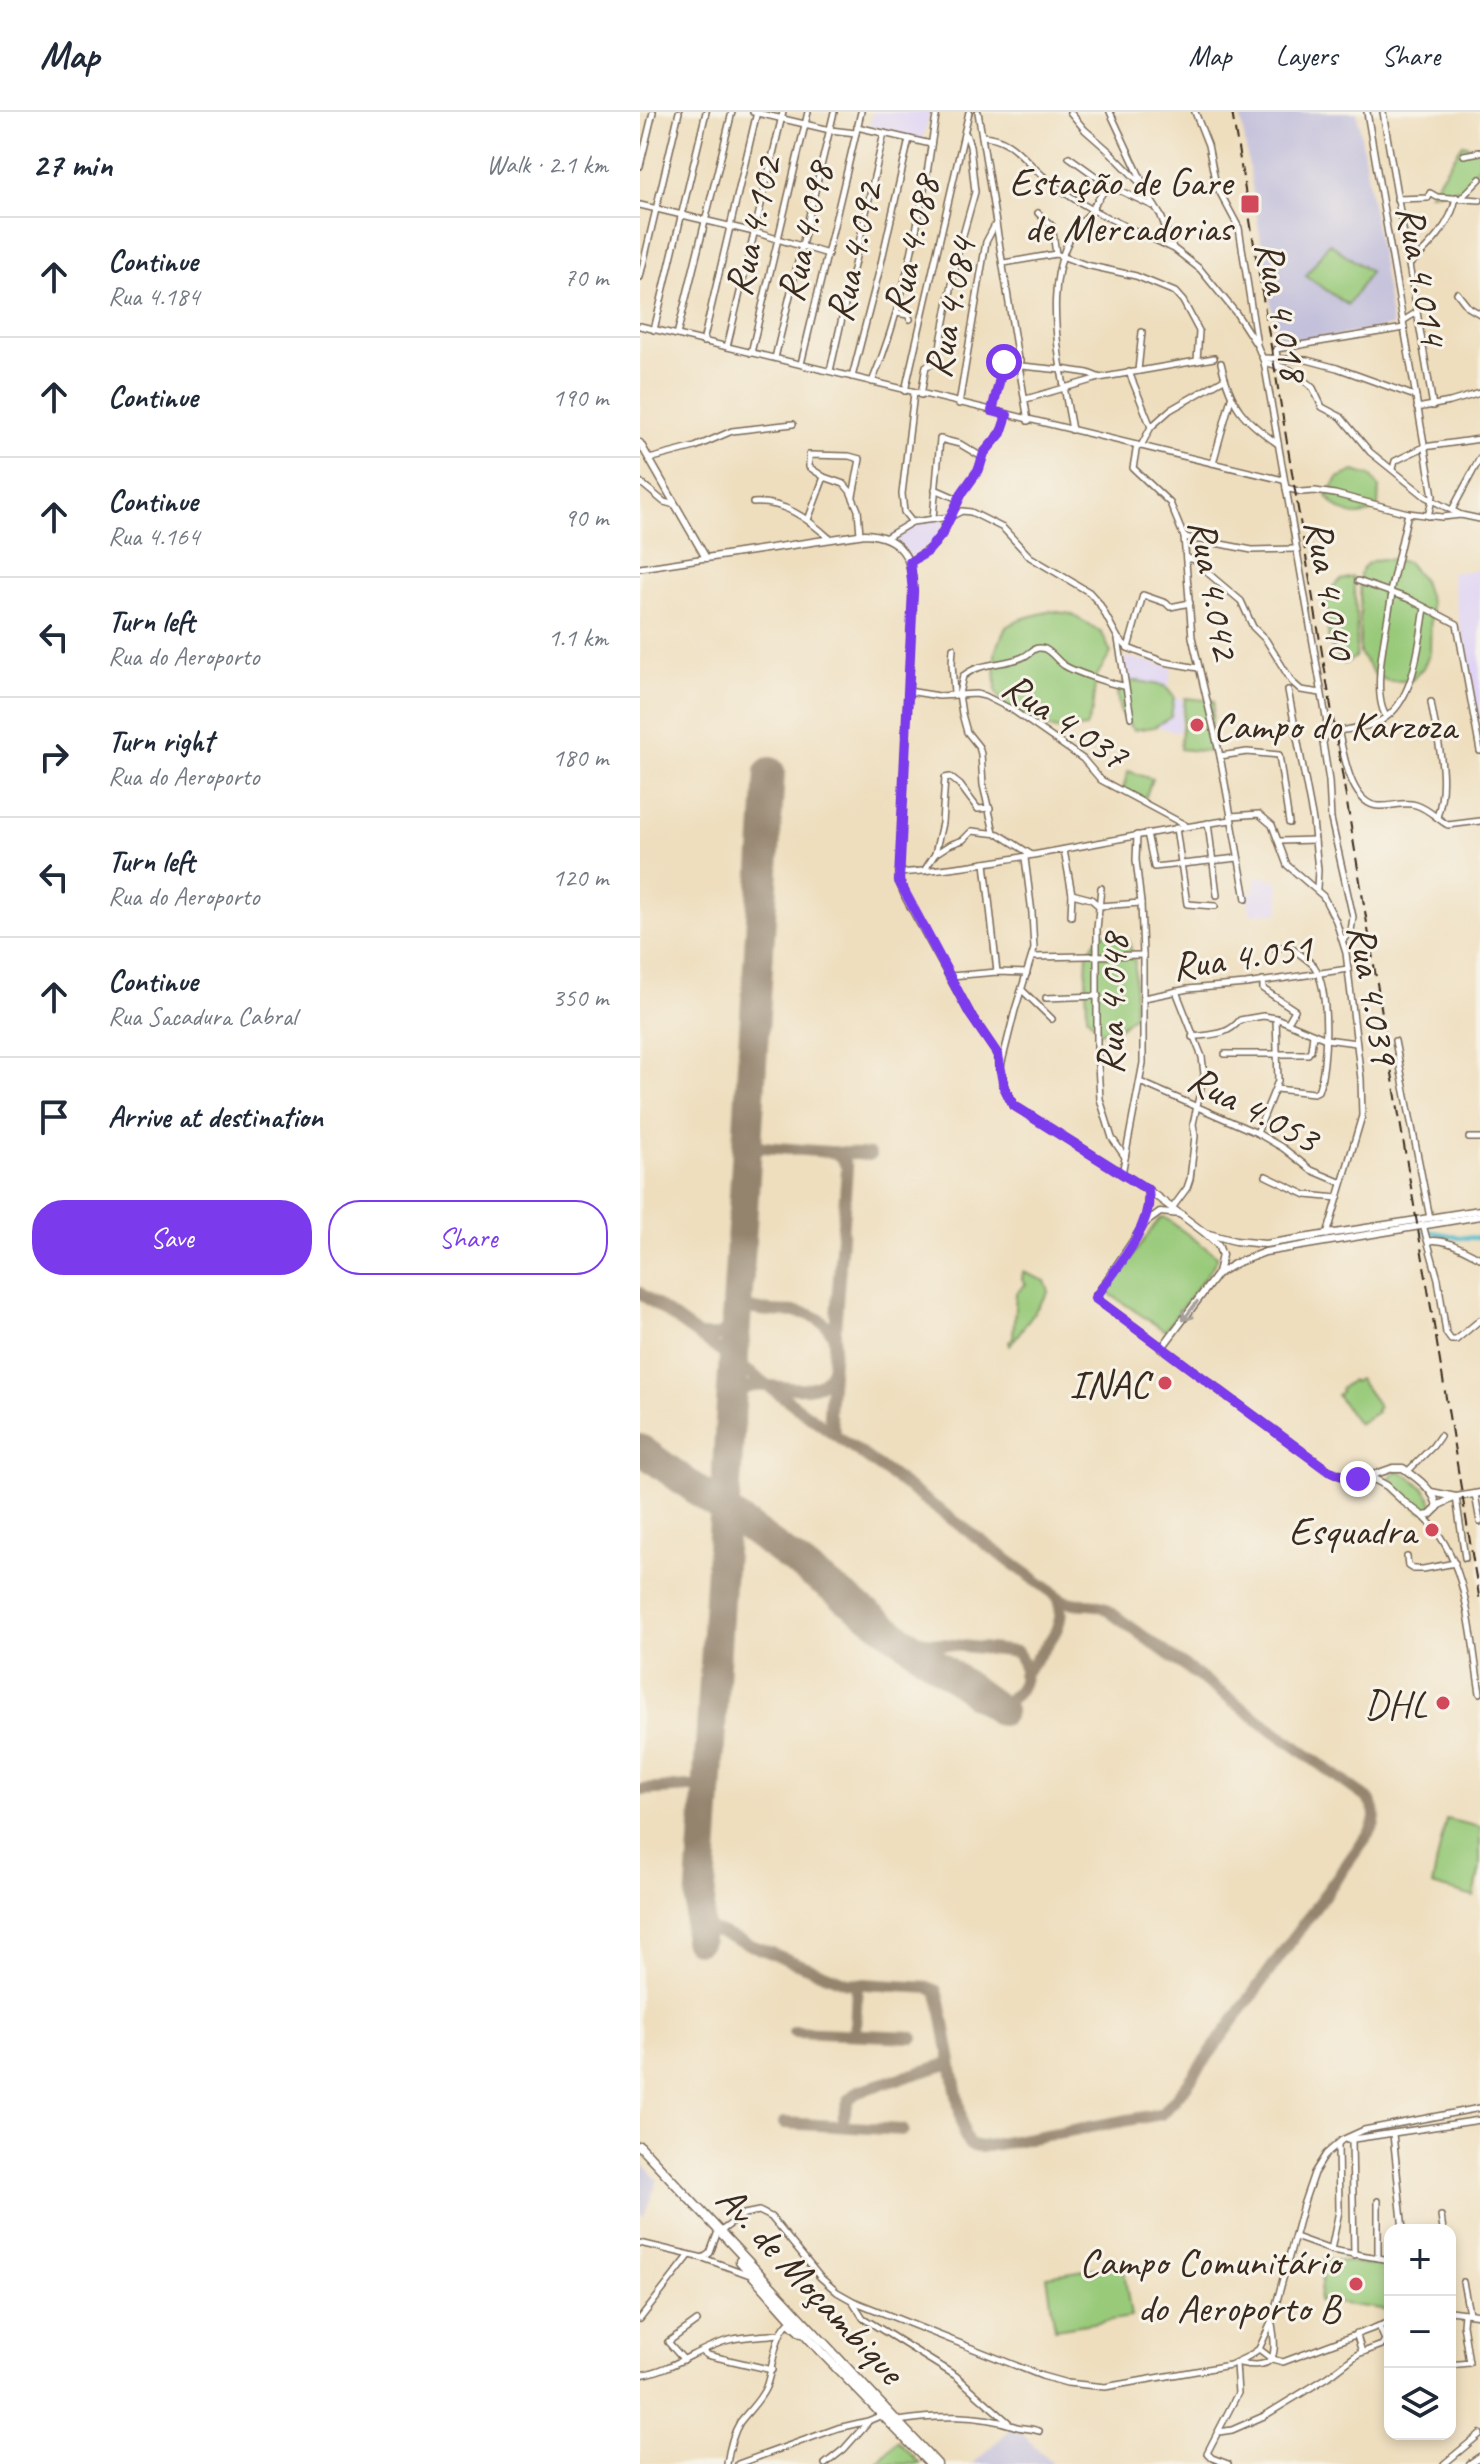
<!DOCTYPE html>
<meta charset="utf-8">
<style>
:root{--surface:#fff;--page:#f6f6f7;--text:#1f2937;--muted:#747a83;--line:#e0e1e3;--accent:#7c3aed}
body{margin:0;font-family:Caveat,sans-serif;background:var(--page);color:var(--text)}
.controls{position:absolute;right:24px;bottom:24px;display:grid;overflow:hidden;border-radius:16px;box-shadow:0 4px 12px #0003}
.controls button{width:72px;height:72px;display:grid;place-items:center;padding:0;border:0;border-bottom:2px solid var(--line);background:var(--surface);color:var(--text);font:40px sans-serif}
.stop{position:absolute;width:24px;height:24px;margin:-18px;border:6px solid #7c3aed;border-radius:50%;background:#fff}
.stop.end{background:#7c3aed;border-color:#fff;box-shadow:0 2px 8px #0008}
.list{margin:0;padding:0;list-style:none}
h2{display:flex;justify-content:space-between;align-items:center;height:104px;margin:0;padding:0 32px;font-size:34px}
h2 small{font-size:26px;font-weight:400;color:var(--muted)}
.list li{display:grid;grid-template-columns:52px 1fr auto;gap:24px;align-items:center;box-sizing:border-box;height:120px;padding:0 32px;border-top:2px solid var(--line)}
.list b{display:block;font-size:30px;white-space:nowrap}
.list p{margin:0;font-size:26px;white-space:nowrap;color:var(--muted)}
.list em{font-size:26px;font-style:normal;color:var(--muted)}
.actions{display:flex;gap:16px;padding:24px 32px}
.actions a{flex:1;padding:18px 0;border:2px solid var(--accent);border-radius:32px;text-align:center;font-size:28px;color:var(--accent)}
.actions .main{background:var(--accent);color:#fff}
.icon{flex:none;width:44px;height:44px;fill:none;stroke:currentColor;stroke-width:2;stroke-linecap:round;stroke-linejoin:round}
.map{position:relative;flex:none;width:840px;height:2352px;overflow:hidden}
header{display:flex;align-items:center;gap:48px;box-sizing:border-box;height:112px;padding:0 40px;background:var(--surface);border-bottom:2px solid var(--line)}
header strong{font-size:38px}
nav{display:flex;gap:44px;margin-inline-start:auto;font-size:28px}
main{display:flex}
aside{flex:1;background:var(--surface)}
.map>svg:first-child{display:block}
</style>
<header>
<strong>Map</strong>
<nav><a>Map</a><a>Layers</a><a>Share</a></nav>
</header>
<main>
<aside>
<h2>27 min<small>Walk · 2.1 km</small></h2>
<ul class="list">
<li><svg class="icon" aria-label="ahead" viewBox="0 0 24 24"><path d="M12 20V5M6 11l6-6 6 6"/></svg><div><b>Continue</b><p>Rua 4.184</p></div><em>70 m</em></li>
<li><svg class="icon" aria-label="ahead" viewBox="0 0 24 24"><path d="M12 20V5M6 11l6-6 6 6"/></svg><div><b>Continue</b></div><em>190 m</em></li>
<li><svg class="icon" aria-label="ahead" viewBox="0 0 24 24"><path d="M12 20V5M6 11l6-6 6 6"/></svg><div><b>Continue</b><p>Rua 4.164</p></div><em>90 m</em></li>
<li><svg class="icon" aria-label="left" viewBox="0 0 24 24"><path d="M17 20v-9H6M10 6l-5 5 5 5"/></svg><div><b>Turn left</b><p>Rua do Aeroporto</p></div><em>1.1 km</em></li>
<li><svg class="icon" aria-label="right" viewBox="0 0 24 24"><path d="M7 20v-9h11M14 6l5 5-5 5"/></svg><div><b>Turn right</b><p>Rua do Aeroporto</p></div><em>180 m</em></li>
<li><svg class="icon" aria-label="left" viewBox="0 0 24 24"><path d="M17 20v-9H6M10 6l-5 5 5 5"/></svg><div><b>Turn left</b><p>Rua do Aeroporto</p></div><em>120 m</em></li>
<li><svg class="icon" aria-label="ahead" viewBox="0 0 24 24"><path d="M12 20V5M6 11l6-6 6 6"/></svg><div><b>Continue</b><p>Rua Sacadura Cabral</p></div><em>350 m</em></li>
<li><svg class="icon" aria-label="arrive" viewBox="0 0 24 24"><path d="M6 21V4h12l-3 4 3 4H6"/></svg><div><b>Arrive at destination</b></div></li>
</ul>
<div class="actions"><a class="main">Save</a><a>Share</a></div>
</aside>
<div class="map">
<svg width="840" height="2352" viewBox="0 0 840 2352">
<rect width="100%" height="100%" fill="#f7f3e8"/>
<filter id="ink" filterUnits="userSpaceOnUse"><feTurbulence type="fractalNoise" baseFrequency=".0125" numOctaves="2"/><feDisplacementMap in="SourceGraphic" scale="16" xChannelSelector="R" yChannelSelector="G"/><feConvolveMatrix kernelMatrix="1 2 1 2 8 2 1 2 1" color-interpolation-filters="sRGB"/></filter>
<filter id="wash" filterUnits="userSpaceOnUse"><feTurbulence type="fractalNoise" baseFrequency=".006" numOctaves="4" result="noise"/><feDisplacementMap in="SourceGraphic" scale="32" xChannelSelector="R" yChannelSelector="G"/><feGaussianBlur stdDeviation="1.8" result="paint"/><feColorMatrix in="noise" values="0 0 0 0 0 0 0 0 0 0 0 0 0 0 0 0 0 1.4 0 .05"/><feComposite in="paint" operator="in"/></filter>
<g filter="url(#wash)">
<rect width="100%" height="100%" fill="#eedebe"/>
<g fill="#dfd4f5">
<path d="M233 0H290L282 30 228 19Z"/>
<path d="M305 405 300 423 293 432 272 445 249 425 272 410Z"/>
<path d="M840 457V627L811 461Z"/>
<path d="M484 545 532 555 527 584 543 588 539 621 494 607Z"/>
<path d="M616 764 638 768 640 800 611 802 606 780 614 781Z"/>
</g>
<g fill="#c3c0db">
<path d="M600 0H717L752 214 645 233 637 228Z"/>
<path d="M0 2049 18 2068 4 2103 0 2102Z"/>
<path d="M374 2314 413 2352H333Z"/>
</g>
<g fill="#99ca7a" stroke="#6a7a4c" stroke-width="2">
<path d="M823 32 840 37V52L824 76 790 81Z"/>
<path d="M689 131 730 160 708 193 666 164Z"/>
<path d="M714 359 731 364 739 375 738 394C721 411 699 402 687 384L698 366Z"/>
<path d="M746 447 767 450 783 469 791 493 790 541 783 556 771 569H748L735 563 720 542V462C724 450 735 447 746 447Z"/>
<path d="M713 465 717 510 716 545 704 552 692 536 689 529 685 481 701 468Z"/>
<path d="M411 499 431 502 462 521 471 541 456 565 452 599 446 615 416 618 385 607 367 598 356 580 355 540 366 515 380 507Z"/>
<path d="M498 569 525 574 534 585 531 605 514 615 494 618C481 606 478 597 477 579L484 570Z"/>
<path d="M545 586 574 589 569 640 540 637Z"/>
<path d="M488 659 512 667 505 687 483 678Z"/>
<path d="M461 821 488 827 495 851 494 903 480 915 461 920 447 904 446 865 447 842Z"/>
<path d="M524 1105 577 1144V1148L525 1219 470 1182 468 1178 520 1106Z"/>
<path d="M383 1160 405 1169 409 1179 370 1234 369 1230 373 1225 376 1181 386 1172 382 1168Z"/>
<path d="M719 1267 739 1295 736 1298 737 1300 718 1312 697 1283 701 1280 700 1277 712 1268 714 1270Z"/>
<path d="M756 1359C771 1362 792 1380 794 1396L791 1400H782L753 1377 749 1366Z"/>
<path d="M806 1707 840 1715V1756L834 1785 792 1773Z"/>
<path d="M684 2147 750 2155V2198L679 2189Z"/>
<path d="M483 2152 491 2205 415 2217 407 2164Z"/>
<path d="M258 2329 280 2352H236Z"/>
</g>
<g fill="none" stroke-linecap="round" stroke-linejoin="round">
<path stroke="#4eb9ca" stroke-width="5" d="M785 1120 787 1119 818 1125 840 1126"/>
<g stroke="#94846e" stroke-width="12">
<path d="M123 1035 230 1043"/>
<path d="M194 1040 202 1046 207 1056 189 1301 195 1322"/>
<path d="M106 1054 112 1040 123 1035 114 1030 109 1018"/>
<path d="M99 1168 100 1185 107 1195C141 1207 173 1186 194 1225"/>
<path d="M0 1181 423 1488C437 1495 450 1489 463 1495L728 1687C737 1698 737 1708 730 1720L546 1974 525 1999 521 2002 341 2035 329 2032 324 2022 300 1889 297 1879 290 1876 207 1871 58 1812"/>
<path d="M60 1224H78L104 1206"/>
<path d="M86 1246 91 1256 93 1270"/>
<path d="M91 1295C104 1246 175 1303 192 1257"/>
<path d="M257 1524 276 1529 377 1540C408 1585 329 1622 316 1566"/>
<path d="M383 1563C399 1541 433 1512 416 1484"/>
<path d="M0 1678 67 1674"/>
<path d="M154 1920 273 1925"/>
<path d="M215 1922 217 1873"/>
<path d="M144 2011 263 2018"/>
<path d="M201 2014 209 1987 218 1979 311 1951"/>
</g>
<g stroke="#94846e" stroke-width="30">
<path d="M0 1337 361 1599"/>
<path d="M58 1827 130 660"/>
</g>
</g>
</g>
<g filter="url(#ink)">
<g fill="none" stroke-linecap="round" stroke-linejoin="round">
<g stroke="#7a6956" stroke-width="8">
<g id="minor">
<path d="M113 0 190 18 216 21"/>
<path d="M338 0 388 309"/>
<path d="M430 0 445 18 470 40 506 77"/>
<path d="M470 0 511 88 521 104 533 136 560 157 596 201 616 232"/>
<path d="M555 0 568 33 576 73 599 116 617 233 624 250 688 617 683 631 689 669 691 707 713 805 711 819 703 828"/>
<path d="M727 0 793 384 788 404"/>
<path d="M743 0 793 294"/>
<path d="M217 15 291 32"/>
<path d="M342 24C371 25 382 46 402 63 440 97 487 114 532 136"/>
<path d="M824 43 840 40"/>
<path d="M429 45 468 73 515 95"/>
<path d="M0 54 13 0"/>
<path d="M822 85 840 67"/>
<path d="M757 87 788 86 790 81 797 85 840 88"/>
<path d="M0 93 114 120 188 142"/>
<path d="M451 98 468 73"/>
<path d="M398 101 412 114 416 142"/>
<path d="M364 151 416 142 446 153 496 164 535 180 543 189 559 219 557 249"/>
<path d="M770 152C789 135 812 112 816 85"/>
<path d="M0 165 39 0"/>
<path d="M817 181 828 195 840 202"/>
<path d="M257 201 268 203 270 207"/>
<path d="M763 209 777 200"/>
<path d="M0 214 643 368"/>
<path d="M14 218 66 0"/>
<path d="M37 223 92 0"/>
<path d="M63 230 117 0"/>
<path d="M87 235 143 0"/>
<path d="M111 241 168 0"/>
<path d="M135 246 194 0"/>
<path d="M623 246 667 248 697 256 775 284"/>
<path d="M624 250 649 257 658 263 673 276 682 295 701 305 730 340 786 385 821 403"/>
<path d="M581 251C591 294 602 307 638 332"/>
<path d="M161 252 221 0"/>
<path d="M381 254 422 258"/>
<path d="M638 255 636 237 764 216"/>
<path d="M421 257 448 261 458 265"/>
<path d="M190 259 244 21"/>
<path d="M498 259 502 220"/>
<path d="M489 260 511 315"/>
<path d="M212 265 240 156 269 27"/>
<path d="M232 270C261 201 275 128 288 55 291 36 293 18 297 0"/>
<path d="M265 279 329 0"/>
<path d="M281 283 286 254 297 251 318 141 335 80 330 34 326 22"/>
<path d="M386 287 459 266 574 246"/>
<path d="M319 292 346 130 355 113"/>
<path d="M777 296 810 290 840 281"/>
<path d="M352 299 364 250 367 247 380 249"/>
<path d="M432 318C421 254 392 146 453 99"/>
<path d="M497 333 493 356 530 391 544 425 552 525 580 644 606 787"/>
<path d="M501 334 511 315 530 298 584 267"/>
<path d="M9 347 55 335 92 319 153 312"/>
<path d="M573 351 591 286"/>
<path d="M753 357 755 349 784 335 840 327"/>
<path d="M0 370 24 390 35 393"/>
<path d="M646 376 662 380 675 379 695 382 768 401 802 405 821 403 840 407"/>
<path d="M295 377 318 387"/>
<path d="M213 384 220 347 209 344 169 343V355L184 365 204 372 210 379 218 398 220 422"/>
<path d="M113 391C144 389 167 406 189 426"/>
<path d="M812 398 840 346"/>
<path d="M313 402 322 381 339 357 344 341 361 321 367 304"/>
<path d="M293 406 300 327 320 332 342 345"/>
<path d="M168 408 184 365"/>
<path d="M272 410 264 400 262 382 274 281"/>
<path d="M544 425 612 438 656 437"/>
<path d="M245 426 272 410 310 405 322 399 331 400 363 416 390 445 449 480 459 491 478 526 488 536 524 550 558 556"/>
<path d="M546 446 561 449 569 462 601 489 613 515 626 528 652 570 661 578 681 581"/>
<path d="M270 450 295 432 310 405"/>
<path d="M0 456 66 446"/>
<path d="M718 469 769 487 817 512 840 639"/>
<path d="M750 480 768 401"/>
<path d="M478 527 491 605"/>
<path d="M313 536 312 551 314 582"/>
<path d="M488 536 503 483 526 491 530 495 550 491"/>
<path d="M648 578 673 709 678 758 677 776"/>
<path d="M268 579 299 584 336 582 345 584 371 597 443 647 461 668 545 713"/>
<path d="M791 590C797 628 810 666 797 705"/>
<path d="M746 604C730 580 748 510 752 481"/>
<path d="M688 620 699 622C704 643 711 693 739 694 752 695 763 689 776 693 789 697 797 707 808 713L840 709"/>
<path d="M693 620C708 617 729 616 742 608 775 589 779 531 785 496"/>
<path d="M580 644 607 640 639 643 649 711"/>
<path d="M591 704 619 702 632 713 647 753 683 784 696 809 706 841 721 967 722 1004 687 1123"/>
<path d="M568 711 577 783"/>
<path d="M536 716 547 792 575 794"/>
<path d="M354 720 343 673 341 642 339 635 327 620 322 602 319 582 323 564C342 549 363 554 383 545 392 541 394 533 405 537 413 541 417 549 425 554 435 560 473 573 485 574"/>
<path d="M507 721 514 755 598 746"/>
<path d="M640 729 675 728"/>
<path d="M424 738 432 782 451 787 459 794 501 791"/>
<path d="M295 742 302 711 305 666 310 665 320 673 338 697 350 696"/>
<path d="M345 751 357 860"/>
<path d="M284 759 295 742 309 733 323 728 332 719 359 722 392 743"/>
<path d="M258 761C371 753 480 723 591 708"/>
<path d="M461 776 457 817V935L460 987 472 1026 485 1045"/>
<path d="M431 804 432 781"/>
<path d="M635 836 649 834C655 839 670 849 674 854 690 876 688 954 678 979L674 981 636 977"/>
<path d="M393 845 503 843"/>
<path d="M311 864 357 860 387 861"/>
<path d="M623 869V877L655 898 648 910"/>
<path d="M382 878 412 907"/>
<path d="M406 886 458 884"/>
<path d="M504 886 548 877 606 872 708 857"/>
<path d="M552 925C572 922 587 924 600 908L623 904 636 906 686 927 716 931"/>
<path d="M755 929 790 1106"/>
<path d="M585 942H668L671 938 673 922"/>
<path d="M361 954 375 898 394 837 392 801 385 746"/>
<path d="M500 970 617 1021 643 1036 671 1058 702 1071"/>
<path d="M617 1021 638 969 636 906"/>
<path d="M829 1026H840"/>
<path d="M482 1062 503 951V843L501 791 496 748 497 723"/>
<path d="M626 1064 666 1083 698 1086"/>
<path d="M533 1095 547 1076 550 1067 555 1024 553 1012 564 962 562 945 536 879"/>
<path d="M783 1113 798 1167 806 1221 811 1228H816L840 1208"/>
<path d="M788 1129C806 1126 824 1138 840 1146"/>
<path d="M768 1359 793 1334 800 1324"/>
<path d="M835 1382 840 1410"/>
<path d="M816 1385 825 1446"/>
<path d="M783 1404C829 1447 830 1522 840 1581"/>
<path d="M767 1445 768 1454 773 1457H783L815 1451"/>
<path d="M753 2022 763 2118"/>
<path d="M712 2027 714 2143"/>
<path d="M707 2028 840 2008"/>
<path d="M738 2089V2146"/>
<path d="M801 2104 803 2118"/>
<path d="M655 2125 691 2138 750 2148"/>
<path d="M0 2131 63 2146 110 2163"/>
<path d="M691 2138 699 2099 698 2032"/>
<path d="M63 2146 70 2141 77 2122 104 2102 119 2099 131 2105 180 2165 197 2180 213 2189 402 2264 427 2271 465 2275 590 2253 609 2244 619 2237 631 2211 663 2093 674 2061 686 2042 702 2028 724 2018 840 1996"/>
<path d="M823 2170 829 2201"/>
<path d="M213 2190 223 2206 316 2264 368 2310"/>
<path d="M810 2199 840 2203"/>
<path d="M0 2207 49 2144"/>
<path d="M716 2221 722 2240"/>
<path d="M619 2237 632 2247 643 2250 750 2210"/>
<path d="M63 2240 67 2243 132 2258"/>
<path d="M44 2248 28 2230 57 2209"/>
<path d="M600 2251C637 2259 637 2242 632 2212"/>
<path d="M810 2253 829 2251 823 2212 824 2201"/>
<path d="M0 2263C33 2258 58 2236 89 2228 105 2224 123 2224 139 2222"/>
<path d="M258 2309C295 2303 339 2302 374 2314 382 2317 391 2316 399 2319"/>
<path d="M579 2320 592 2318 624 2304 688 2265 718 2242 742 2233 745 2228 739 2214"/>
<path d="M87 2352C89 2338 92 2323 100 2310 109 2298 120 2289 126 2275 134 2254 133 2227 148 2211L160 2222"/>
<path d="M98 2352 198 2316 228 2309 242 2303"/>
<path d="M185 2352 204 2337 228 2310"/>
<path d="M588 2352 572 2346 567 2341 598 2281 596 2252"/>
<path d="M804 2352 840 2322"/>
</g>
</g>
<g stroke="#7a6956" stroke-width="9">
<g id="major">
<path d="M0 331 66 446 225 422C261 424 273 446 273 479L259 769 266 786 330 902 358 943 364 975 373 993 508 1078 565 1121 578 1133 582 1143 578 1161 521 1237"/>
<path d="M541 1102 520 1100 505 1111 455 1186 687 1358 712 1367 736 1368 747 1374 764 1390 783 1404 790 1403 801 1392 816 1385"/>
<path d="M505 1111 508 1093V1078"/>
<path d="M565 1121 595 1129 625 1132 840 1098"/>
<path d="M579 1161 596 1151 625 1140 840 1104"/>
<path d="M730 1364 753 1356H763C777 1366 796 1379 797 1396"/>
<path d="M791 1380 816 1385 840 1381"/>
<path d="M830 2352 840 2345"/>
</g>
</g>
<g stroke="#7a6956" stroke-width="11">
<g id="highway">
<path d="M0 2034 297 2352"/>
<path d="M100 2149 181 2240 290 2352"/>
</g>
</g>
<use href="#minor" stroke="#fff" stroke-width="5"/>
<use href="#major" stroke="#fff" stroke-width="6"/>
<use href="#highway" stroke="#fff" stroke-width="8"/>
<path stroke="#3b2a1e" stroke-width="2" stroke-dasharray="12 6" stroke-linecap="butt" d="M592 0 840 1490"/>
</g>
<defs><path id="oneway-shaft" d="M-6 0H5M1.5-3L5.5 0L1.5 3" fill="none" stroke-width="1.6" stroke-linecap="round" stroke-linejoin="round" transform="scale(2)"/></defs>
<use stroke="#a79f9a" href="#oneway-shaft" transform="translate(550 1199) rotate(127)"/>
</g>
<g fill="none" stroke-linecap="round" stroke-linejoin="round" filter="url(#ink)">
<path stroke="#7c3aed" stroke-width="10" d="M364 250 352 299 367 303 361 321 344 341 339 357 322 381 302 422 287 440 270 450 273 479 259 769 330 902 358 943 364 975 373 993 508 1078C514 1114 475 1158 455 1186L687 1358 705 1365 718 1367"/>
</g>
<g fill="#d1495b" stroke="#f7f3e8" stroke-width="3">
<rect x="600" y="82" width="20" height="20" rx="4"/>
<circle cx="557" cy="613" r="8"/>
<circle cx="525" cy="1271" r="8"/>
<circle cx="792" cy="1418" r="8"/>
<circle cx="803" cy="1591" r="8"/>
<circle cx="716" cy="2172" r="8"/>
</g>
<g text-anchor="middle" stroke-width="6" stroke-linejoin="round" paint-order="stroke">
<g font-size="40" fill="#3b2a1e" stroke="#f7f3e8" text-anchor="end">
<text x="592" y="83">Estação de Gare<tspan x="592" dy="46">de Mercadorias</tspan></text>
<text x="573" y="627" text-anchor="start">Campo do Karzoza</text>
<text x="509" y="1285">INAC</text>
<text x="776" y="1432">Esquadra</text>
<text x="787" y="1605">DHL</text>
<text x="700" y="2163">Campo Comunitário<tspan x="700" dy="46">do Aeroporto B</tspan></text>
</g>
<g font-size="40" fill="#3b2a1e" stroke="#f7f3e8">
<text transform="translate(112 114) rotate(-77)" y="14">Rua 4.102</text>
<text transform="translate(164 120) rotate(-77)" y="14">Rua 4.098</text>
<text transform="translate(270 133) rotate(-77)" y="14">Rua 4.088</text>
<text transform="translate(213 140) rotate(-77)" y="14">Rua 4.092</text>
<text transform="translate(783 163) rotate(80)" y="14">Rua 4.014</text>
<text transform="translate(309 196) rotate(-79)" y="14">Rua 4.084</text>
<text transform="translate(643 199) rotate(79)" y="14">Rua 4.018</text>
<text transform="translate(575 477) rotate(80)" y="14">Rua 4.042</text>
<text transform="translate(691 477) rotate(80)" y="14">Rua 4.040</text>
<text transform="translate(426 608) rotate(34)" y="14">Rua 4.037</text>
<text transform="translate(602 844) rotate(-8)" y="14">Rua 4.051</text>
<text transform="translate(734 882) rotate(80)" y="14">Rua 4.039</text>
<text transform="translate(471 892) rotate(-88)" y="14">Rua 4.048</text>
<text transform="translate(614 996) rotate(28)" y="14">Rua 4.053</text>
<text transform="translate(171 2172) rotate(47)" y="14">Av. de Moçambique</text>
</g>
</g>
</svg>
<div class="controls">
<button>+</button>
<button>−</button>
<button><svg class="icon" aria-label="layers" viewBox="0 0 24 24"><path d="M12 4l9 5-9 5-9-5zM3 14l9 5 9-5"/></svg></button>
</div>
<div class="stop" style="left:364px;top:250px"></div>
<div class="stop end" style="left:718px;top:1367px"></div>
</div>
</main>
